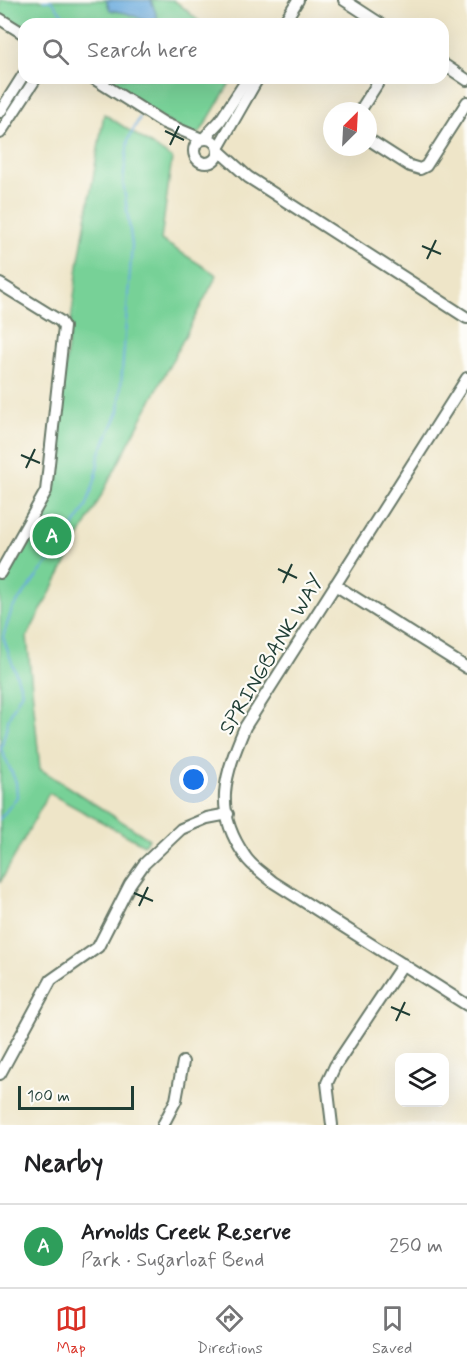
<!DOCTYPE html>
<meta charset="utf-8">
<style>
:root{--surface:#fff;--page:#f2f2f2;--text:#202124;--muted:#757577;--line:#e0e0e0;--accent:#d93025}
body{margin:0;font-family:Mynerve,sans-serif;background:var(--page);color:var(--text)}
.controls{position:absolute;right:18px;bottom:18px;display:grid;overflow:hidden;border-radius:12px;box-shadow:0 6px 24px #0002}
.controls button{width:54px;height:54px;display:grid;place-items:center;padding:0;border:0;border-bottom:2px solid var(--line);background:var(--surface);color:var(--text);font:30px sans-serif}
.compass{position:absolute;left:323px;top:102px;width:54px;height:54px;border-radius:50%;background:var(--surface);box-shadow:0 6px 24px #0002;rotate:24deg}
.scale{position:absolute;left:18px;bottom:15px;width:116px;box-sizing:border-box;padding-left:6px;border:3px solid #1f3d34;border-top:0;font-size:16px;line-height:21px;white-space:nowrap;color:#1f3d34;-webkit-text-stroke:4px #fdfcf7;paint-order:stroke}
.you{position:absolute;left:194px;top:780px;width:21px;height:21px;margin:-15px;border:4px solid #fff;border-radius:50%;background:#1a73e8;box-shadow:0 0 0 9px #1a73e833}
.badge{display:grid;place-items:center;width:39px;height:39px;border-radius:50%;background:var(--accent);color:#fff;font-size:20px;font-weight:700}
.pin{position:absolute;translate:-50% -50%;border:3px solid #fff;box-shadow:0 2px 6px #0006}
.list{margin:0;padding:0;list-style:none}
h2{display:flex;justify-content:space-between;align-items:center;height:78px;margin:0;padding:0 24px;font-size:26px}
h2 small{font-size:20px;font-weight:400;color:var(--muted)}
.list li{display:grid;grid-template-columns:39px 1fr auto;gap:18px;align-items:center;box-sizing:border-box;height:84px;padding:0 24px;border-top:2px solid var(--line)}
.list b{display:block;font-size:22px;white-space:nowrap}
.list p{margin:0;font-size:20px;white-space:nowrap;color:var(--muted)}
.list em{font-size:20px;font-style:normal;color:var(--muted)}
.icon{flex:none;width:33px;height:33px;fill:none;stroke:currentColor;stroke-width:2;stroke-linecap:round;stroke-linejoin:round}
.map{position:relative;flex:none;width:467px;height:1125px;overflow:hidden}
.search{position:absolute;background:var(--surface);box-shadow:0 6px 24px #0002;left:18px;right:18px;top:18px;height:66px;display:flex;align-items:center;gap:15px;box-sizing:border-box;padding:0 21px;border-radius:18px;color:var(--muted);font-size:22px}
.sheet{height:162px;background:var(--surface)}
nav{display:flex;justify-content:space-around;align-items:center;box-sizing:border-box;height:84px;border-top:2px solid var(--line);background:var(--surface);font-size:16px;color:var(--muted)}
nav a{display:grid;justify-items:center;gap:3px}
nav .on{color:var(--accent)}
.map>svg:first-child{display:block}
</style>
<div class="map">
<svg width="467" height="1125" viewBox="0 0 467 1125">
<rect width="100%" height="100%" fill="#fdfcf7"/>
<filter id="ink" filterUnits="userSpaceOnUse"><feTurbulence type="fractalNoise" baseFrequency=".0167" numOctaves="2"/><feDisplacementMap in="SourceGraphic" scale="12" xChannelSelector="R" yChannelSelector="G"/><feConvolveMatrix kernelMatrix="1 2 1 2 8 2 1 2 1" color-interpolation-filters="sRGB"/></filter>
<filter id="wash" filterUnits="userSpaceOnUse"><feTurbulence type="fractalNoise" baseFrequency=".008" numOctaves="4" result="noise"/><feDisplacementMap in="SourceGraphic" scale="24" xChannelSelector="R" yChannelSelector="G"/><feGaussianBlur stdDeviation="1.35" result="paint"/><feColorMatrix in="noise" values="0 0 0 0 0 0 0 0 0 0 0 0 0 0 0 0 0 1.4 0 .05"/><feComposite in="paint" operator="in"/></filter>
<g filter="url(#wash)">
<rect width="100%" height="100%" fill="#eee5c8"/>
<g fill="#77d197" stroke="#4b8766" stroke-width="1.5">
<path d="M0 0H173C185 7 191 16 203 24H24V32L0 17Z"/>
<path d="M97 78H233L200 133 187 134Z"/>
<path d="M104 114 172 158 161 240 217 275 27 637 40 769 149 839 144 845 49 793 0 883V580L49 492 78 266Z"/>
</g>
<path fill="#6bacdf" stroke="#45748a" stroke-width="1.5" d="M106 0H151L158 19 149 22 126 13 110 10Z"/>
<g fill="none" stroke-linecap="round" stroke-linejoin="round">
<g stroke="#6bacdf" stroke-width="2">
<path d="M44 0 52 1 70 24"/>
<path d="M0 819 17 797 16 782 1 749 9 717 22 691 3 637 12 609 64 541 86 507 96 477 99 455 119 411 132 245 123 182 128 140 140 117"/>
</g>
</g>
</g>
<g filter="url(#ink)">
<g fill="none" stroke-linecap="round" stroke-linejoin="round">
<g stroke="#677868" stroke-width="14">
<g id="minor">
<path d="M344 0 381 24"/>
<path d="M0 19 24 34"/>
<path d="M283 24 298 0"/>
<path d="M443 64 467 80"/>
<path d="M93 78 164 123 202 139"/>
<path d="M360 111 381 78"/>
<path d="M0 112 24 74"/>
<path d="M0 133 36 78"/>
<circle cx="206" cy="151" r="12"/>
<path d="M203 139 220 121 248 78"/>
<path d="M368 139 410 166 420 169 426 166 467 102"/>
<path d="M218 148 258 78"/>
<path d="M218 150 248 177 467 318"/>
<path d="M0 284 60 321 64 327 46 491 0 573"/>
<path d="M467 378 245 727C225 775 212 809 245 856 251 866 264 874 273 882L467 1005"/>
<path d="M335 585 467 668"/>
<path d="M0 1074 51 980 98 947 130 884 144 864 181 829 207 818 228 814"/>
<path d="M163 1125 176 1100 183 1062"/>
<path d="M332 1125 327 1083 335 1066 403 964"/>
</g>
</g>
<use href="#minor" stroke="#fff" stroke-width="10"/>
</g>
</g>
<path fill="none" stroke="#1f3d34" stroke-width="2" d="M165 131 184 140M170 145 179 126M422 246 441 254M427 259 436 240M21 455 40 463M26 468 35 449M278 569 297 578M283 583 292 564M134 893 153 901M139 906 148 887M391 1007 410 1015M396 1021 405 1002"/>
<g text-anchor="middle" stroke-width="4.5" stroke-linejoin="round" paint-order="stroke">
<g font-size="21" fill="#1f3d34" stroke="#fdfcf7">
<text transform="translate(271 654) rotate(-59)" y="7">SPRINGBANK WAY</text>
</g>
</g>
</svg>
<div class="controls">
<button><svg class="icon" aria-label="layers" viewBox="0 0 24 24"><path d="M12 4l9 5-9 5-9-5zM3 14l9 5 9-5"/></svg></button>
</div>
<svg class="compass" viewBox="-18 -18 36 36"><path d="M0-13l5 13h-10z" fill="#e53935"/><path d="M0 13l5-13h-10z" fill="#757577"/></svg>
<div class="scale">100 m</div>
<div class="you"></div>
<div class="pin badge" style="left:52px;top:536px;background:#2e9e5b">A</div>
<div class="search"><svg class="icon" aria-label="search" viewBox="0 0 24 24"><circle cx="10" cy="10" r="6"/><path d="M15 15l6 6"/></svg>Search here</div>
</div>
<section class="sheet">
<h2>Nearby<small></small></h2>
<ul class="list">
<li><span class="badge" style="background:#2e9e5b">A</span><div><b>Arnolds Creek Reserve</b><p>Park · Sugarloaf Bend</p></div><em>250 m</em></li>
</ul>
</section>
<nav>
<a class="on"><svg class="icon" aria-label="map" viewBox="0 0 24 24"><path d="M3 6l6-2 6 2 6-2v14l-6 2-6-2-6 2zM9 4v14M15 6v14"/></svg>Map</a>
<a><svg class="icon" aria-label="directions" viewBox="0 0 24 24"><path d="M12 3l9 9-9 9-9-9zM9 14v-3h6M13 9l2 2-2 2"/></svg>Directions</a>
<a><svg class="icon" aria-label="saved" viewBox="0 0 24 24"><path d="M7 4h10v16l-5-4-5 4z"/></svg>Saved</a>
</nav>
